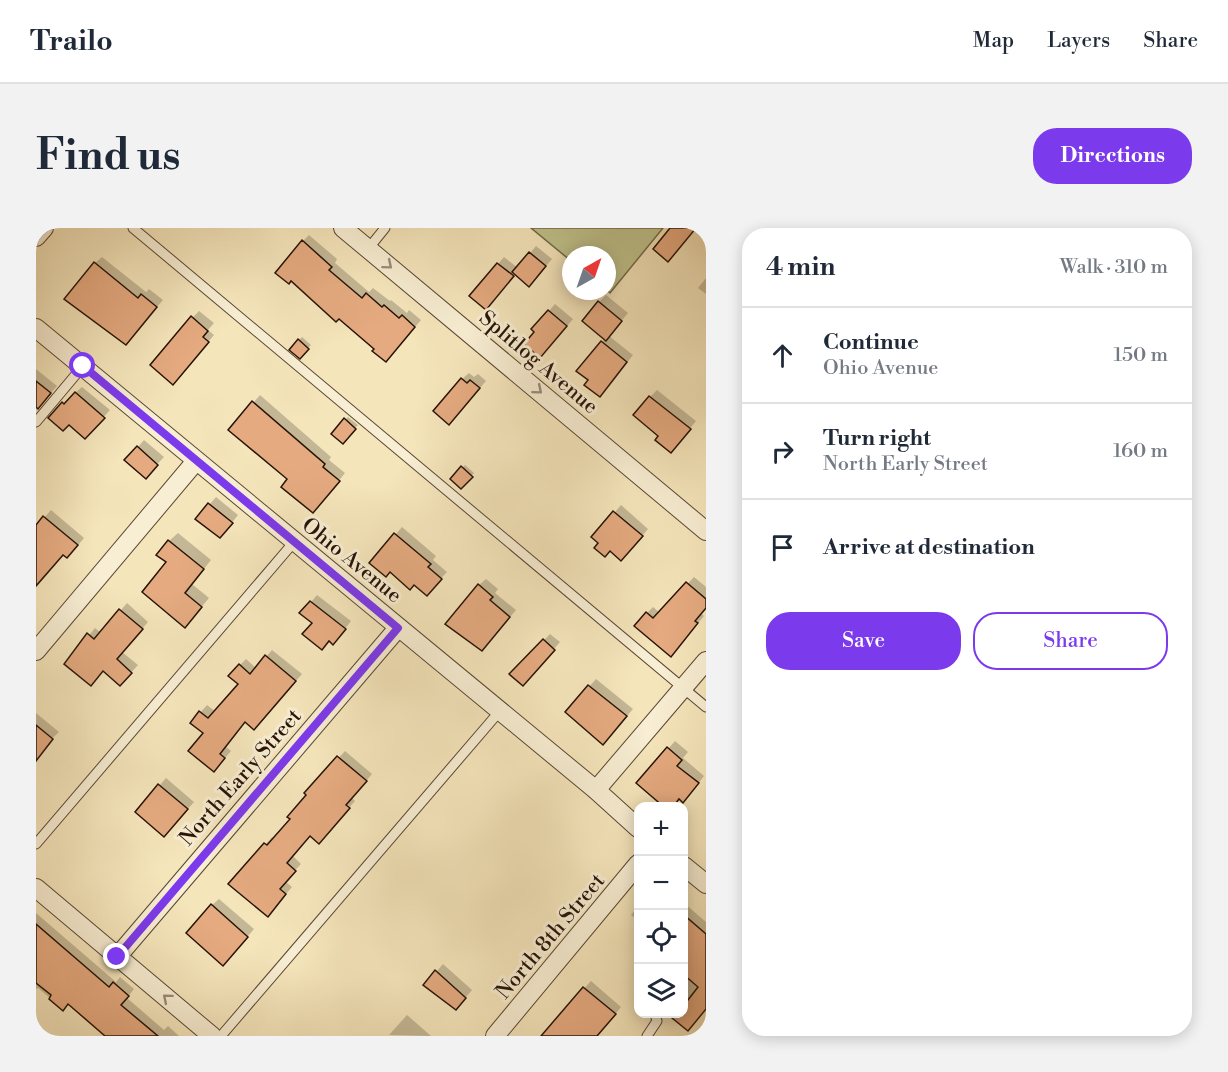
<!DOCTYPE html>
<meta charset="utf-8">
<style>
:root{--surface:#fff;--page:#f2f2f3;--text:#1f2937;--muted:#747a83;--line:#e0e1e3;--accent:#7c3aed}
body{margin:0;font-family:"Libre Bodoni",serif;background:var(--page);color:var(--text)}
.controls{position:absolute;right:18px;bottom:18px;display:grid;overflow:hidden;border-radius:12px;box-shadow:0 3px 15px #0003}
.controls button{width:54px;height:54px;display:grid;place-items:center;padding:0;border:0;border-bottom:2px solid var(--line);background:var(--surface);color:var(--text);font:30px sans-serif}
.compass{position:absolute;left:526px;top:18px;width:54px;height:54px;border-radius:50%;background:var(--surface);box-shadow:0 3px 15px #0003;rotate:40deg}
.stop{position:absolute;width:18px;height:18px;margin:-14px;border:4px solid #7c3aed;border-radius:50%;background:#fff}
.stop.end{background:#7c3aed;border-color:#fff;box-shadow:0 2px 6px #0008}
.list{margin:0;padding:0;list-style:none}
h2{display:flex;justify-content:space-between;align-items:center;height:78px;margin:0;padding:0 24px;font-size:26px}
h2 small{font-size:20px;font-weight:400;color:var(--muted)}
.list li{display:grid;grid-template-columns:39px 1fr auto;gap:18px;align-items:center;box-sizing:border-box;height:96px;padding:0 24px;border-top:2px solid var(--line)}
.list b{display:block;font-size:22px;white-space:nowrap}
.list p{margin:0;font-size:20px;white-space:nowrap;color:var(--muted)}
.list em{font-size:20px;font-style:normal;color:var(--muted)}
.actions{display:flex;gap:12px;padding:18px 24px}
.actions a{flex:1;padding:14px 0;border:2px solid var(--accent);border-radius:24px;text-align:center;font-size:21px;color:var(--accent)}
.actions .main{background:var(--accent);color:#fff}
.icon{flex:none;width:33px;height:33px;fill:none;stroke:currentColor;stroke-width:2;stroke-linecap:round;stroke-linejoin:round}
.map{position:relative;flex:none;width:670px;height:808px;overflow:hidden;border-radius:24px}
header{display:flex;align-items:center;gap:36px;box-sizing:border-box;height:84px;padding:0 30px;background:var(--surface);border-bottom:2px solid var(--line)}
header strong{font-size:28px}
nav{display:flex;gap:33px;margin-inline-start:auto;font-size:21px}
.intro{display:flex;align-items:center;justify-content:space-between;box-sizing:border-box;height:144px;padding:0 36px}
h1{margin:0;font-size:42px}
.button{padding:15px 27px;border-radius:24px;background:var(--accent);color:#fff;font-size:21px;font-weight:700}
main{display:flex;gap:36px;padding:0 36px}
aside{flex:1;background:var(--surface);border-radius:24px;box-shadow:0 3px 15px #0003}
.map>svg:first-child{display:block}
</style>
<header>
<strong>Trailo</strong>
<nav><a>Map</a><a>Layers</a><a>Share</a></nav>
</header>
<div class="intro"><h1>Find us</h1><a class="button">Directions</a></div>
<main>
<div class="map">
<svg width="670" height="808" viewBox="0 0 670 808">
<rect width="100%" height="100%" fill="#f5e5bb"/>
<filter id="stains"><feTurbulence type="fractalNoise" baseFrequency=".00333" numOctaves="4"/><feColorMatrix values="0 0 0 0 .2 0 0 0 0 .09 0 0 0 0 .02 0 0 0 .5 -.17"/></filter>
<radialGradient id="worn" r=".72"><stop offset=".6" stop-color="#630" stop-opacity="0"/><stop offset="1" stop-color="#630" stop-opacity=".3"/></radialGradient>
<path fill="#c0c38d" stroke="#736b4a" stroke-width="1.5" d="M495 0H627L574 65 571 62V27H535V33Z"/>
<g fill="#0003">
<path d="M273 7 301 31 299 35 333 64 337 60 354 73 355 72 371 85 373 82 385 92 356 126 340 120 267 13Z"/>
<path d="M500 18 516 31 500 50 480 45 457 73 462 36 468 29 482 40Z"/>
<path d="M66 29 110 64 113 61 127 72 96 108 59 35Z"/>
<path d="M670 50V66L662 60Z"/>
<path d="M570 67 592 85 573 108 597 127 570 161 554 152 566 114 569 110 563 74Z"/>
<path d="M519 76 537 91 511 122 513 83Z"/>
<path d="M163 83 178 95 172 102 178 107 144 148 157 89Z"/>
<path d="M266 109 275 117 264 129 255 121Z"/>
<path d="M0 141 21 158 0 182Z"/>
<path d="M433 145 438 149 442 146 450 153 420 188 426 151Z"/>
<path d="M46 159 74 182 49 209 27 175Z"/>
<path d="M621 162 660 193 641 216 614 169Z"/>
<path d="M224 167 295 229 293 232 309 245 283 277 194 202Z"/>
<path d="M312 189 322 197 307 214 297 206Z"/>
<path d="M108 212 128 229 116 242 102 219Z"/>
<path d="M429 237 438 245 425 259 416 251Z"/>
<path d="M180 269 202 287 190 302 161 291Z"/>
<path d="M585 277 612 301 592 325 565 315 558 309Z"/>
<path d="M15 282 48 310 38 322 27 325 0 356V299Z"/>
<path d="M366 299 400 328 397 332 411 344 397 359 378 355 335 335Z"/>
<path d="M142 305 175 332 156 356 173 370 157 389 132 334 133 313Z"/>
<path d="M658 349 670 359V379L665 385 668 388 641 420 611 385 617 379 624 385Z"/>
<path d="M450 351 462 361 459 365 480 382 453 414 443 357Z"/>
<path d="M281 367 315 393 303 409 266 385Z"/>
<path d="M91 375 112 394 86 424 102 437 91 449 68 442 30 436 59 400 65 405Z"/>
<path d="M514 406 524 414 494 449 475 446Z"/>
<path d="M236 422 266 446 225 494 210 493 190 519 195 523 184 536 169 505 156 494 171 477 180 484 204 456V437L210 431 220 440Z"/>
<path d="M560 451 597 481 574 508 531 484Z"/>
<path d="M0 485 23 504 0 526Z"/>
<path d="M639 513 652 524 647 530 668 548 654 566 643 570 602 555Z"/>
<path d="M309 523 336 546 316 570 319 573 289 607H275L256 627 265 636 249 653 256 659 238 680 194 656 230 616 236 609 239 611 256 591 272 567 270 565Z"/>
<path d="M130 550 158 574 135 600 101 583Z"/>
<path d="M183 671 218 701 194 729 176 677Z"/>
<path d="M648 675 670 694V780L652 801 633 786H648V756L653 750 648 745Z"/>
<path d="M602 678V693L595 687Z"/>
<path d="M0 685 80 754 84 749 98 761 91 770 128 802 132 798 143 808H73L33 775 27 781 2 760 0 761Z"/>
<path d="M407 736 436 762 426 774 389 757Z"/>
<path d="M555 753 585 779 562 808H505Z"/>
<path d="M371 787 395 808 353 807Z"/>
</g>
<g fill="#e5aa80" stroke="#261308" stroke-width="1.5">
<path d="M634 0H660L632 34 617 21Z"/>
<path d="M266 12 296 39 293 42 326 70 330 65 346 79 348 77 363 90 366 87 379 99 350 134 336 123 338 121 303 91 300 94 255 53 253 56 239 45Z"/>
<path d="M493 24 510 38 493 59 476 44Z"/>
<path d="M58 34 102 70 105 66 121 79 90 117 28 71Z"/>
<path d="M461 35 478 48 450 82 433 68Z"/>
<path d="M562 73 586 93 570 113 546 93Z"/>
<path d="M512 82 531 98 504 130 488 116 498 104 495 101Z"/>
<path d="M155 88 172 103 167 109 173 114 137 157 114 137Z"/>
<path d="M262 111 273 121 264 131 253 122Z"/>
<path d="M565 113 591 134 564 169 548 157 552 152 540 143Z"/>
<path d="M425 150 431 155 434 152 444 160 413 197 397 183Z"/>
<path d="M0 153 15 165 2 181 0 179Z"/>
<path d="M39 164 69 190 49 211 33 197 27 203 12 190 26 174 28 176Z"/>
<path d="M613 168 655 201 635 225 619 212 622 208 597 187Z"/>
<path d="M216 173 289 236 287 239 304 253 277 285 245 259 251 251 192 202Z"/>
<path d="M308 190 320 201 307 216 295 206Z"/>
<path d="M101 218 122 237 110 251 88 232Z"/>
<path d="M425 238 437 249 425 261 414 251Z"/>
<path d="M172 275 197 295 184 310 159 291Z"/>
<path d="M577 283 607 308 585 333 574 323 569 329 558 320 562 315 555 309Z"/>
<path d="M7 288 42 317 31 330 27 327 0 358V297Z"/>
<path d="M358 305 395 336 392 339 406 351 391 368 378 357 374 362 354 344 350 349 333 335Z"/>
<path d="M132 312 168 341 149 365 166 379 149 400 106 364 130 334 120 327Z"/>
<path d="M650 354 670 371V380L659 393 662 395 635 429 598 398 610 384 617 390Z"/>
<path d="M442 356 457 369 454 372 474 389 446 423 409 396Z"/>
<path d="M274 373 310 401 297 417 293 413 286 422 266 406 276 395 263 385Z"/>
<path d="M83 381 107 401 81 431 96 445 84 458 67 443 55 458 28 436 51 405 58 411Z"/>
<path d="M507 411 519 422 487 458 473 446Z"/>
<path d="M229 427 260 453 218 502 209 494 184 526 189 530 178 544 152 523 167 505 154 495 163 483 172 490 202 456 192 448 203 436 214 446Z"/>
<path d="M552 457 591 488 567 517 529 484Z"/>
<path d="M0 497 17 511 0 533Z"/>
<path d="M631 519 646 532 641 538 663 555 647 575 643 571 637 579H628L600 555Z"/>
<path d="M301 528 331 553 310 577 314 580 283 616 274 608 251 635 260 643 244 661 250 666 232 689 192 656 228 615 231 617 254 591 251 589 270 567 268 565Z"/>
<path d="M122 556 152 581 128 609 99 584Z"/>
<path d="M175 676 212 709 187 738 150 705Z"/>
<path d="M648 687 670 706V781L652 803 636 790 640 786H648V777L662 759 648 747Z"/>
<path d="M0 696 73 759 77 754 93 768 85 777 122 808H69L32 776 27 783 13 771 15 767 0 755Z"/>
<path d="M399 742 430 770 420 782 387 757Z"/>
<path d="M547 759 580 786 561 808H505Z"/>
</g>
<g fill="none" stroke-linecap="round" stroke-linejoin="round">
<g stroke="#5a4835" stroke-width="11">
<g id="service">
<path d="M97 0 670 479"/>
<path d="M332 21 349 0"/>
<path d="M0 194 47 138"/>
<path d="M0 616 258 314"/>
<path d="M0 807 2 808"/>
<path d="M185 808 463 484"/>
<path d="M611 808 621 793 619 786"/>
</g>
</g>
<g stroke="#5a4835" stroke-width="20">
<g id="minor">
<path d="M307 0 670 303"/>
<path d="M0 9 8 0"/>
<path d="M0 100 560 562 602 600"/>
<path d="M0 423 160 233"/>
<path d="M560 562 670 433"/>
<path d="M648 638 670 656"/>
<path d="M0 660 176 808"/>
<path d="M81 729 362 400"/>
<path d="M459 808 602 636"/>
</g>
</g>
<use href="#service" stroke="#f8eed3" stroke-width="9"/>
<use href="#minor" stroke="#f8eed3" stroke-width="18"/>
</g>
<defs><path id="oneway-chevron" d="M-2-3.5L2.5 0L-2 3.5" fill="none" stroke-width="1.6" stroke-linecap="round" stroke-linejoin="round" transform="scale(1.5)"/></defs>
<g stroke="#9a8b78">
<use href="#oneway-chevron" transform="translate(352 37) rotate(40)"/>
<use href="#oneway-chevron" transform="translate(502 162) rotate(40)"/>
<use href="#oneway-chevron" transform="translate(131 770) rotate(-140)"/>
</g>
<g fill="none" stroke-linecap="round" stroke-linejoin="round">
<path stroke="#7c3aed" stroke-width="8" d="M47 138 362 400 81 729"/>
</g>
<g text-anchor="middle" stroke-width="6" stroke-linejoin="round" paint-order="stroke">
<g font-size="21" fill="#261308" stroke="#f8eed3">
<text transform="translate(503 134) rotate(40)" y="7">Splitlog Avenue</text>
<text transform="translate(316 332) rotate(39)" y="7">Ohio Avenue</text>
<text transform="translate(204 549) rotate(-49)" y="7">North Early Street</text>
<text transform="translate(514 708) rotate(-50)" y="7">North 8th Street</text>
</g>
</g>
<rect width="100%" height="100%" filter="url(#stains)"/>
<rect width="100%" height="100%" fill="url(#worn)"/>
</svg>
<div class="controls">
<button>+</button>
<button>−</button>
<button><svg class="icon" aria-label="locate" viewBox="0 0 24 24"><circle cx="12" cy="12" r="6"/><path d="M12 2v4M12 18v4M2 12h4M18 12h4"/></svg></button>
<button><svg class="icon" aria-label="layers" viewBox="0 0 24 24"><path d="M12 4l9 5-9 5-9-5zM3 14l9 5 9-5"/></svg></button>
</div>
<svg class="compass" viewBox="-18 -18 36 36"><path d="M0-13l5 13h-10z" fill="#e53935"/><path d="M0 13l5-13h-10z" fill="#747a83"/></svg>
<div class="stop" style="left:47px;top:138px"></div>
<div class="stop end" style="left:81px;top:729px"></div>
</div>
<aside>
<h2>4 min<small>Walk · 310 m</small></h2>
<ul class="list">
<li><svg class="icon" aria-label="ahead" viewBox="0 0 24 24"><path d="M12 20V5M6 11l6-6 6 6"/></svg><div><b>Continue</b><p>Ohio Avenue</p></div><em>150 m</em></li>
<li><svg class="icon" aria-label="right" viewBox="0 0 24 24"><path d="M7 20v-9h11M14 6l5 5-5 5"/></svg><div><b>Turn right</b><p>North Early Street</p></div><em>160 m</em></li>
<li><svg class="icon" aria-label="arrive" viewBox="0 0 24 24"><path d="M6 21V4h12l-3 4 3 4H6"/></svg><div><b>Arrive at destination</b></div></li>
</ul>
<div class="actions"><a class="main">Save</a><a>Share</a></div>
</aside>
</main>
